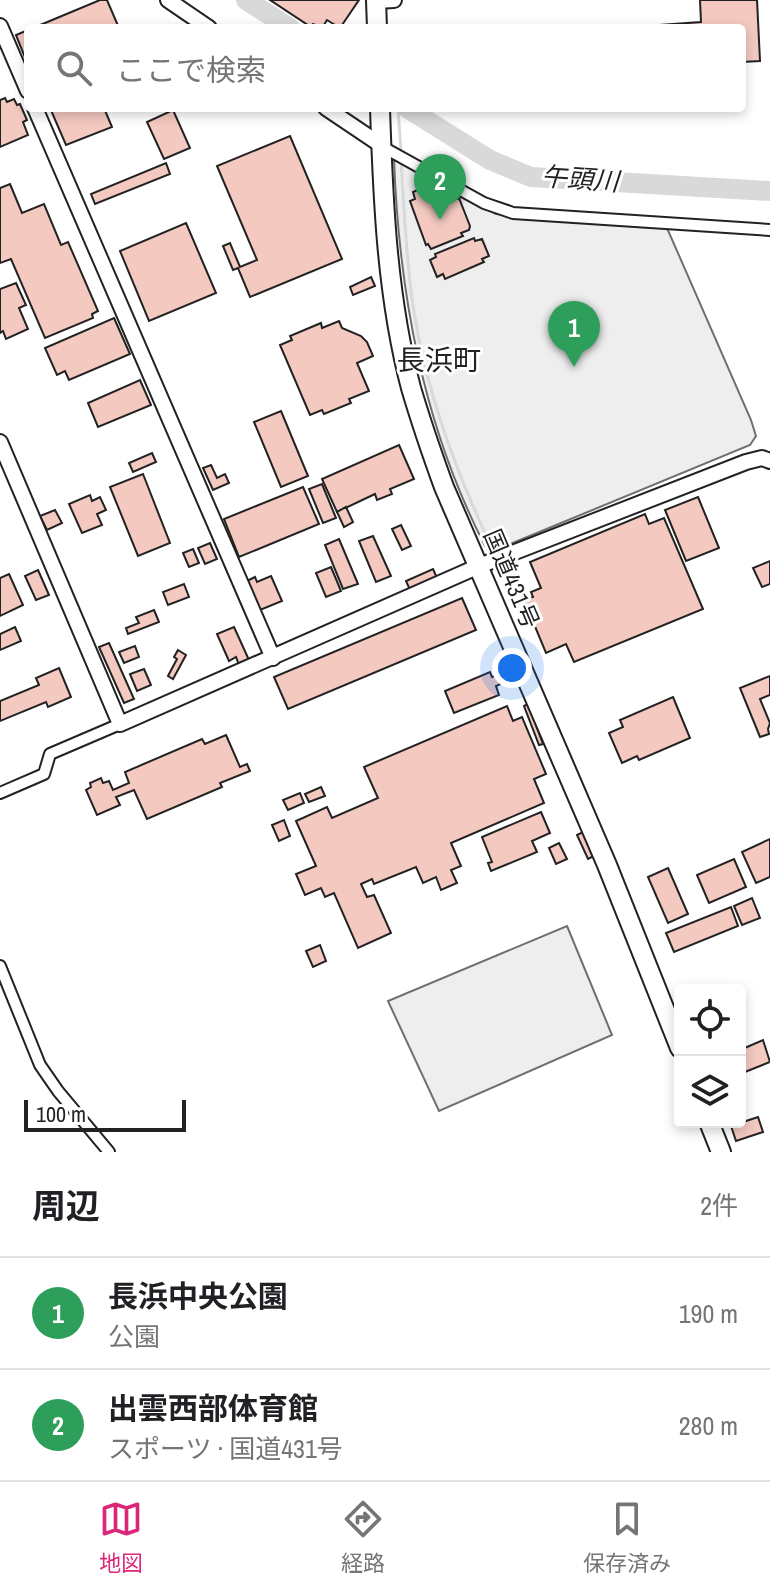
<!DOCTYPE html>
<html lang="ja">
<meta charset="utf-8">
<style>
:root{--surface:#fff;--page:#f6f6f6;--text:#202124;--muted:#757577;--line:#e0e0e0;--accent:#db2777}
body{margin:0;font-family:"Archivo Narrow","Noto Sans JP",sans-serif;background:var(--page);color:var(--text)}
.controls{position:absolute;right:24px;bottom:24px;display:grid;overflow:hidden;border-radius:8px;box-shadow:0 4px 12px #0003}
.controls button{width:72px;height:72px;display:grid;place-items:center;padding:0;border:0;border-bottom:2px solid var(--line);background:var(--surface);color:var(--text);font:40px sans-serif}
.scale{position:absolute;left:24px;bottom:20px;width:162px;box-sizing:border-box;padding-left:8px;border:4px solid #222;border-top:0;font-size:22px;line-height:28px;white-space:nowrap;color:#222;-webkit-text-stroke:6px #fff;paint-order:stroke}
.you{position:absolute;left:512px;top:668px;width:28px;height:28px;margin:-20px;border:6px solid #fff;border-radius:50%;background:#1a73e8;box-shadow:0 0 0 12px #1a73e833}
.badge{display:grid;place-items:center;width:52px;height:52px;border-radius:50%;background:var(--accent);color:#fff;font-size:26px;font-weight:700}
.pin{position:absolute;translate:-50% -66px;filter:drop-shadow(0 2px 4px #0008)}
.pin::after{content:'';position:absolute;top:42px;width:28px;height:24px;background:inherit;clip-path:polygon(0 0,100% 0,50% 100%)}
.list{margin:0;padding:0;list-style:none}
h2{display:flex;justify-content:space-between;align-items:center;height:104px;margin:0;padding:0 32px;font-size:34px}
h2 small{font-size:26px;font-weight:400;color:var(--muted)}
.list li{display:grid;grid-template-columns:52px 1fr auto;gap:24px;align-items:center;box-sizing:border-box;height:112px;padding:0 32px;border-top:2px solid var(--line)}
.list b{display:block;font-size:30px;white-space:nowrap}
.list p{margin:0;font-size:26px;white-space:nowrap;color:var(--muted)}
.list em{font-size:26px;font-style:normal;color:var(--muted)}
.icon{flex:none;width:44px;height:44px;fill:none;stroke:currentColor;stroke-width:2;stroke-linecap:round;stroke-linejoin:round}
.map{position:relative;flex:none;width:770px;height:1152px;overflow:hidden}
.search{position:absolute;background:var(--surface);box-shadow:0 4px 12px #0003;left:24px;right:24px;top:24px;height:88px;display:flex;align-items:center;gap:20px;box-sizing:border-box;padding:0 28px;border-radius:8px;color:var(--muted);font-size:30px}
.sheet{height:328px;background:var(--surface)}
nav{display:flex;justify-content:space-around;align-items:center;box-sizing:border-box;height:112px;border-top:2px solid var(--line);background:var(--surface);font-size:22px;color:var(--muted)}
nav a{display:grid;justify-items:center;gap:4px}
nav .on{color:var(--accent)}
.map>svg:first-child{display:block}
</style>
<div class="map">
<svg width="770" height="1152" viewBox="0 0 770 1152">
<rect width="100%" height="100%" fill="#fff"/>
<g fill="#eee" stroke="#6f6f6f" stroke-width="2">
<path d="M396 157 463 197 496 214 667 228 751 420 756 436 750 445 498 549H489L485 546C423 425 399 294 394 159Z"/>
<path d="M567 926 612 1035 439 1111 388 1001Z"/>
</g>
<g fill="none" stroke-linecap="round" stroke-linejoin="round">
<g stroke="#d9d9d9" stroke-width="3">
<path d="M398 108 401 152"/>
<path d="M401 160C404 209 406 258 413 306 426 392 456 472 493 550"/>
</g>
<g stroke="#d9d9d9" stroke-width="20">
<path d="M246 0 290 28"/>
<path d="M407 108 490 160 531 177 770 191"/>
</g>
</g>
<g fill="#f3c9c0" stroke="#222" stroke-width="2">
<path d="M100 0H107L119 28H33Z"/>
<path d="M270 0H359L340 28 327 20 322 28 313 24 311 27Z"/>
<path d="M700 0H757L760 61 742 62V28H660V25L701 22Z"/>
<path d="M28 30V65L16 35Z"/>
<path d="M5 98 7 102 14 99 17 105 20 104 27 120 23 122 28 135 0 147V100Z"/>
<path d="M50 108H104L112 127 66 145Z"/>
<path d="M173 110 190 148 164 159 147 122Z"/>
<path d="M290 136 342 259 250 297 238 268 233 270 223 246 230 243 240 267 257 260 217 166Z"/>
<path d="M166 163 170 174 95 204 91 194Z"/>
<path d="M433 183 437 192 443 189 445 193 449 191 453 200 459 198 470 226 469 230 461 233 463 236 431 249 428 244 426 245 410 201 415 199 413 192Z"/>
<path d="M10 184 22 213 44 204 61 245 68 242 98 311 92 314 93 318 45 338 11 259 0 263V188Z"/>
<path d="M186 223 216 293 149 321 120 251Z"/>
<path d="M474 238 475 241 482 239 489 256 482 259 484 262 445 279 443 274 437 277 430 260 436 257 435 254Z"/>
<path d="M371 277 375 286 353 295 350 287Z"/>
<path d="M16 283 26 305 19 308 28 329 6 339 3 331 0 333V289Z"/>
<path d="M114 318 130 354 69 380 65 371 57 375 45 348Z"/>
<path d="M339 321 342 328 361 336 367 342 373 356 357 363 369 391 349 399 351 403 324 414 322 410 310 415 280 345 292 340 290 336 321 323 322 328Z"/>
<path d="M140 380 151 405 98 427 88 403Z"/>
<path d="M281 411 308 476 281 487 254 422Z"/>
<path d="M399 445 414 479 390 489 392 494 377 500 375 494 337 512 322 479Z"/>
<path d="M152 453 156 462 133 472 129 463Z"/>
<path d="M211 465 217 478 225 474 229 483 213 490 203 468Z"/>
<path d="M143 474 170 543 138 556 110 487Z"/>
<path d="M322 484 336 518 323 523 309 489Z"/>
<path d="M303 487 319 524 239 557 224 519Z"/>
<path d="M90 495 92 501 100 497 106 510 97 514 102 525 82 533 69 504Z"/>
<path d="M698 497 719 548 686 561 665 510Z"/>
<path d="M346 507 353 522 344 527 337 512Z"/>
<path d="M55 510 62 523 47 530 40 516Z"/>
<path d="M645 514 649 524 664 518 703 609 574 662 566 644 546 653 524 600 533 597 531 592 541 588 530 562Z"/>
<path d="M401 525 411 546 402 550 392 529Z"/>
<path d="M373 536 391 576 376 582 359 541Z"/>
<path d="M339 539 358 584 343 589 325 545Z"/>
<path d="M210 543 217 559 205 564 198 548Z"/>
<path d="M193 549 199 563 189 567 183 553Z"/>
<path d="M770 561V584L762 587 753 568Z"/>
<path d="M331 567 341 591 326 597 316 573Z"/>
<path d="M433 569 437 578 410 590 406 581Z"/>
<path d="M38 570 49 595 36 600 25 576Z"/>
<path d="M9 574 23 605 0 616V578Z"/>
<path d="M271 576 282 601 260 610 247 581 255 577 257 582Z"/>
<path d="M184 584 189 597 168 605 163 592Z"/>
<path d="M462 598 476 630 288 709 274 677Z"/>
<path d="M154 610 159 622 128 634 126 628 139 623 136 617Z"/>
<path d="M15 627 21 641 0 650V634Z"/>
<path d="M234 627 249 660 239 665 236 657 229 661 217 634Z"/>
<path d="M109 643 134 699 124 703 99 647Z"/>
<path d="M135 646 139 657 124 663 119 652Z"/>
<path d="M178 650 186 655 173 679 168 676 177 659 174 657Z"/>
<path d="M59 668 71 697 48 707 46 702 0 721V701L39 685 36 678Z"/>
<path d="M144 669 151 685 137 691 130 674Z"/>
<path d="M490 672 492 677 500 674 503 683 496 686 499 695 454 713 445 691Z"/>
<path d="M770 676V695L760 699 770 723 768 729 769 734 760 737 740 688Z"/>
<path d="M673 697 690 738 639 760 637 756 622 763 609 733 623 727 620 720Z"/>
<path d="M528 704 543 744 539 745 524 706Z"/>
<path d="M507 706 513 721 522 717 546 774 534 779 544 803 451 843 461 866 451 870 457 883 441 890 436 877 423 883 416 867 374 884 372 879 361 884 367 897 374 895 391 933 358 948 334 893 325 897 321 888 305 895 296 874 316 866 296 821 327 807 332 818 378 798 364 767Z"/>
<path d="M226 735 240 767 247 764 250 771 220 783 222 787 147 819 134 790 116 797 120 805 97 815 86 790 91 787 90 783 101 778 103 783 109 781 113 790 129 783 125 772 202 739 205 744Z"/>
<path d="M321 787 325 796 309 802 305 794Z"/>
<path d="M300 793 304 803 288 810 283 800Z"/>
<path d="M541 812 550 833 532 841 537 852 491 871 488 863 492 862 482 837Z"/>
<path d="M284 820 290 836 279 841 272 825Z"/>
<path d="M583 832 594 856 588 859 577 835Z"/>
<path d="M770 839V877L756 883 742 852Z"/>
<path d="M559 843 567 859 556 864 549 848Z"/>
<path d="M734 859 746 887 709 903 697 875Z"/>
<path d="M668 868 688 914 668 923 648 877Z"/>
<path d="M752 898 760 918 742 925 734 906Z"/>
<path d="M731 907 738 926 674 952 666 933Z"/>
<path d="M320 945 326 961 313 967 306 951Z"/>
<path d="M763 1040 770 1062 740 1074V1050Z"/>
<path d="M758 1117 763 1132 736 1141 731 1126Z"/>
</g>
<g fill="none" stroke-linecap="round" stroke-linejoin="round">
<g stroke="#222" stroke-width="14">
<g id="street">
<path d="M381 146 484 203 513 213 770 230"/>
<path d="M0 793 44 774 50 754 120 724"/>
<path d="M0 966 40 1065 58 1091 109 1152"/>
</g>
</g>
<g stroke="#222" stroke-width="18">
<g id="secondary">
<path d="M168 0 209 28"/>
<path d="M376 1 394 0"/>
<path d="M0 26 28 91"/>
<path d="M35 108 273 658"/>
<path d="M326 108 381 145"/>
<path d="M0 442 120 724 479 566 746 462 762 458 770 461"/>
</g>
</g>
<g stroke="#222" stroke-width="22">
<g id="highway">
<path d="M376 0 377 28"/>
<path d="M380 108C383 201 387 297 411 388 421 422 432 454 444 487L607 865 680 1048"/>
<path d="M709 1122 721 1152"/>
</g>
</g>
<use href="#street" stroke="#fff" stroke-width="10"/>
<use href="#secondary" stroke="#fff" stroke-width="14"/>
<use href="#highway" stroke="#fff" stroke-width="18"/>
</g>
<g text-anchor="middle" stroke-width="6" stroke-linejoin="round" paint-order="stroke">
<g font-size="24" fill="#222" stroke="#fff">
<text transform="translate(511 579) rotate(67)" y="8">国道431号</text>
</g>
<g font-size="26" font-style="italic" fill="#222" stroke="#fff">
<text transform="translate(580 179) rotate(4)" y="9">午頭川</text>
</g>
<g font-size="28" fill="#222" stroke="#fff">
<text x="439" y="370">長浜町</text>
</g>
</g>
</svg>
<div class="controls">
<button><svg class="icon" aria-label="locate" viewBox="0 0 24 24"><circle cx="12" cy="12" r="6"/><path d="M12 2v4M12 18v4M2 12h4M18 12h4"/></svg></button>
<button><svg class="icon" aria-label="layers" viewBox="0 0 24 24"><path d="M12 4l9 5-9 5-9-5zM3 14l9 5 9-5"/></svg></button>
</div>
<div class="scale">100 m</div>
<div class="you"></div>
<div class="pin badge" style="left:574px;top:367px;background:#2e9e5b">1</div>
<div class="pin badge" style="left:440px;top:220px;background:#2e9e5b">2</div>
<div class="search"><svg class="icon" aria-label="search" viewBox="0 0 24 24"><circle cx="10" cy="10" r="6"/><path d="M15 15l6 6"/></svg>ここで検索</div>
</div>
<section class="sheet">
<h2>周辺<small>2件</small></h2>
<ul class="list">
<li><span class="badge" style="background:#2e9e5b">1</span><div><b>長浜中央公園</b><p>公園</p></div><em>190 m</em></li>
<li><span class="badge" style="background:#2e9e5b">2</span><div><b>出雲西部体育館</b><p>スポーツ · 国道431号</p></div><em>280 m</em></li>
</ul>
</section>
<nav>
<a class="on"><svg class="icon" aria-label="map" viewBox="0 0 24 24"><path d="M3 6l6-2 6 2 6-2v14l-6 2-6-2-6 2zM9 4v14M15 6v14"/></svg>地図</a>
<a><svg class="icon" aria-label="directions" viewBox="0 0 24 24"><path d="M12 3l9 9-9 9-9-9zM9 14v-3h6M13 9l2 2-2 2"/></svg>経路</a>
<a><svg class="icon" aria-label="saved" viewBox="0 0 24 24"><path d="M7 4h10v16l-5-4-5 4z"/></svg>保存済み</a>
</nav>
